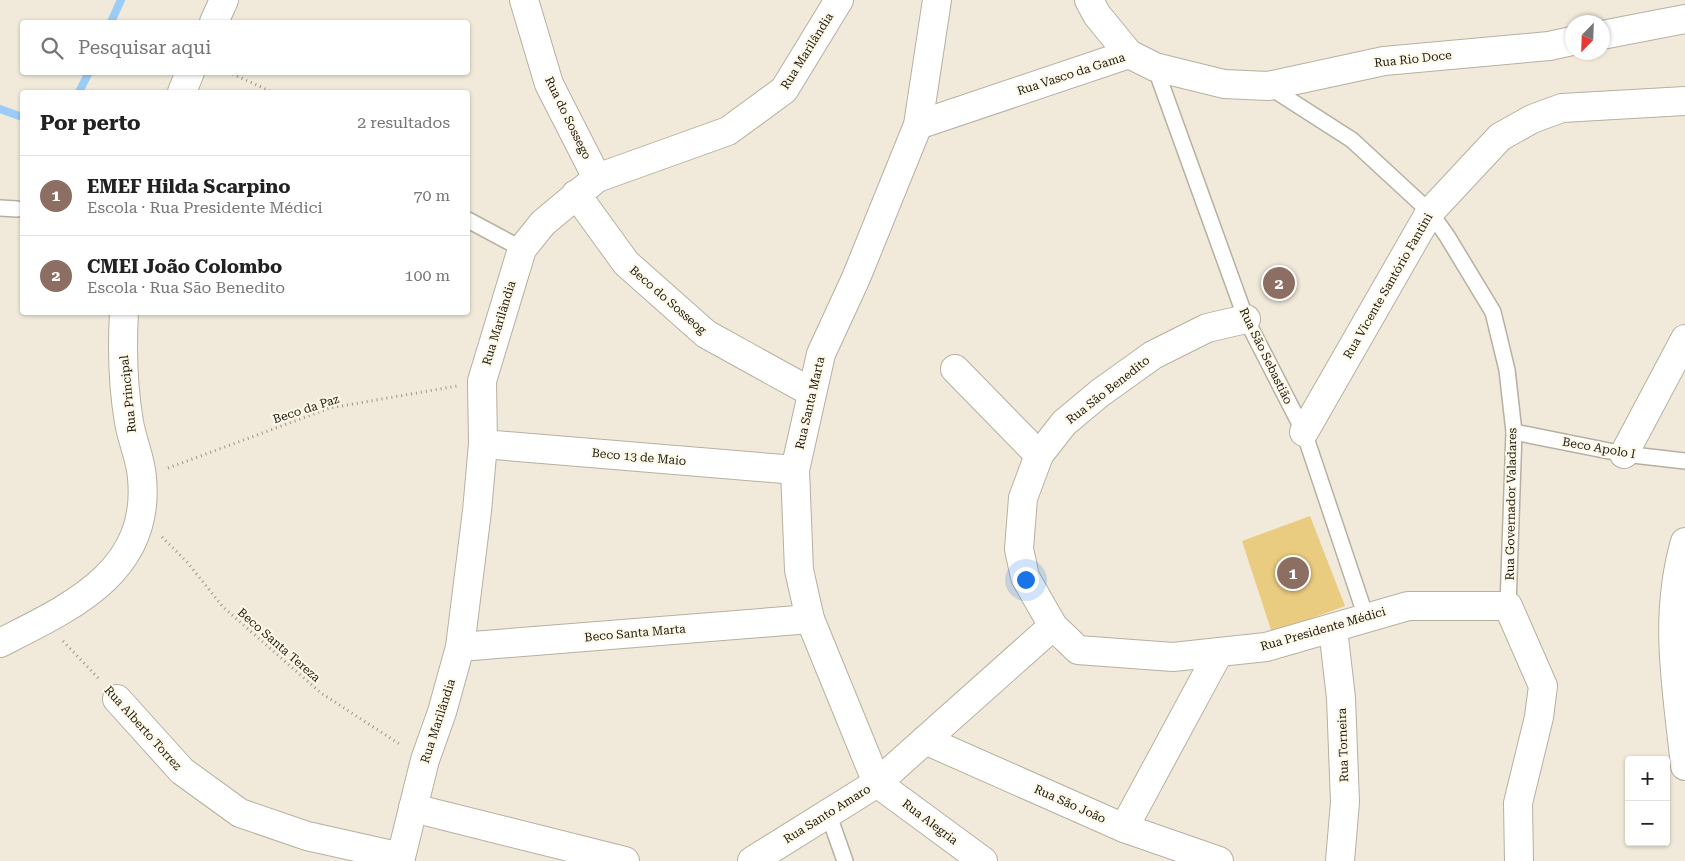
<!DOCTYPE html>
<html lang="pt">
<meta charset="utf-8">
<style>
:root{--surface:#fff;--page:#f6f6f6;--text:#222;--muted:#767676;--line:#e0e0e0;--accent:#0f766e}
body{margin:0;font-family:"Roboto Serif",serif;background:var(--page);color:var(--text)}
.controls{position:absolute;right:15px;bottom:15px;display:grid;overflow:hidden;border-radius:5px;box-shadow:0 1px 4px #0004}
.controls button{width:45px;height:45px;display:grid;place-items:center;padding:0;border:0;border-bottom:1px solid var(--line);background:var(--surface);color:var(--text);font:25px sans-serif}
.compass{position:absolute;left:1565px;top:15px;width:45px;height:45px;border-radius:50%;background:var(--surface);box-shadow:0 1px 4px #0004;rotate:203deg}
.you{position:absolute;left:1025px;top:579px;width:18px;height:18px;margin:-12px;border:4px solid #fff;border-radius:50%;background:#1a73e8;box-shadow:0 0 0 8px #1a73e833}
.badge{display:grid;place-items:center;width:32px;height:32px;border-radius:50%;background:var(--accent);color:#fff;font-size:16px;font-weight:700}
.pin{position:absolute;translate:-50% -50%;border:2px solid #fff;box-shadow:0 1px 5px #0006}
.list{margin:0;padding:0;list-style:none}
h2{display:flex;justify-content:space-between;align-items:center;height:65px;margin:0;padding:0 20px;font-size:21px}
h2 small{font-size:16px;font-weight:400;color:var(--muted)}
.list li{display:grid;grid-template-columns:32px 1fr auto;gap:15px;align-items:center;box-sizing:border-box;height:80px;padding:0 20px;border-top:1px solid var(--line)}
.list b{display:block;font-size:19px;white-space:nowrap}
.list p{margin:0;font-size:16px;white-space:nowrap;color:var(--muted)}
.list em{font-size:16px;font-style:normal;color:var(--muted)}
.icon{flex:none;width:28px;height:28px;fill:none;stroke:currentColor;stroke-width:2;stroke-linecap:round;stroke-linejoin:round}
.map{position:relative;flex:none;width:1685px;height:861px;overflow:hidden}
.search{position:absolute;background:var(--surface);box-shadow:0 1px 4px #0004;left:20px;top:20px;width:450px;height:55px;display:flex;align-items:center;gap:12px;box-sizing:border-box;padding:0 18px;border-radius:5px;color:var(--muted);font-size:19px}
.panel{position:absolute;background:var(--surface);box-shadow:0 1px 4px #0004;left:20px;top:90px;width:450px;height:225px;border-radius:5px}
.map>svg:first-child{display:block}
</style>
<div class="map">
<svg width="1685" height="861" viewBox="0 0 1685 861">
<rect width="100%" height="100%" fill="#f1eada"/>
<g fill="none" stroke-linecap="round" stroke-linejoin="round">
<g stroke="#9accf7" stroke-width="8">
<path d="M111 22 121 0"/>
<path d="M79 92 89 72"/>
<path d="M0 109 22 117"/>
</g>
</g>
<path fill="#eacc80" d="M1310 516 1345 606 1272 633 1242 541Z"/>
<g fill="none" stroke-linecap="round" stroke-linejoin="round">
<g stroke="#b6b0a0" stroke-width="18">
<g id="lane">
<path d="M1155 67 1246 319 1304 432 1366 617"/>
<path d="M1268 86 1352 140 1430 212 1447 236 1493 312 1507 370 1514 432 1508 606"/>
<path d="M0 208 17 209"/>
<path d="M468 220 522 249"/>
<path d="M1514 432 1624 454 1685 461"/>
<path d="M828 813 845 861"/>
</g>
</g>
<g stroke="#b6b0a0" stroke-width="30">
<g id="street">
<path d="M524 0 549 84 597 178"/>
<path d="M1089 0 1097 15 1129 54 1155 67 1224 84 1268 86 1384 61 1549 46 1572 41"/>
<path d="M1602 35 1685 19"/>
<path d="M918 125 1129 54"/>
<path d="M576 194 626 263 706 334 811 392"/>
<path d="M1246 319 1207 328 1153 355 1100 393 1064 423 1039 455 1023 498 1019 549 1025 577 1053 626 1078 650 1173 657 1266 647 1408 606H1508L1543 686 1539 717 1518 803 1519 861"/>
<path d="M955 369 1039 455"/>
<path d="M1304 432 1430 212 1500 137 1532 119 1562 108 1685 101"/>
<path d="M483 444 795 470"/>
<path d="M1624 454 1685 339"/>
<path d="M1685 542C1663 618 1677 688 1685 766"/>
<path d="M1333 629 1341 698 1345 802 1340 861"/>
<path d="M460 647 810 619"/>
<path d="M117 699 182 771 240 813 307 836 401 857"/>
<path d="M925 740 1124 828 1219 861"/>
<path d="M877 783 810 619 799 570 795 470 821 354 856 278 918 125 937 0"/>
<path d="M877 783 983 861"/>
<path d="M413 808 625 861"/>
<path d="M1124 828 1219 652"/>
<path d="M400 861 425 760 442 712 460 647 477 511 483 444 482 381 522 249 543 223 597 178 728 131 784 90 839 0"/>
<path d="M752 861 877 783 1053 626"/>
</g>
</g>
<g stroke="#b6b0a0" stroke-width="30">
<g id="secondary">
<path d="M214 22 224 0"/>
<path d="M182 92 190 72"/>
<path d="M0 643C71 607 151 572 142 478 141 459 132 441 129 422 123 387 122 348 124 312"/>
</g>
</g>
<g stroke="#9b968a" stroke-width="3" stroke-dasharray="1 4" stroke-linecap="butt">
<path d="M228 72 272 92"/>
<path d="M168 468 330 408 457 386"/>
<path d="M162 537 187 562 223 607 321 693 401 745"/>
<path d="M63 641 100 680"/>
</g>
<use href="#lane" stroke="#fff" stroke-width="15"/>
<use href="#street" stroke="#fff" stroke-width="28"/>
<use href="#secondary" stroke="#fff" stroke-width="28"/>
</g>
<g text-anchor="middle" stroke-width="4" stroke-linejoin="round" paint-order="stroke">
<g font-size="12" fill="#1b1813" stroke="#fef8e7">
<text transform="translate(807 51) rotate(-58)" y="4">Rua Marilândia</text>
<text transform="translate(1413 59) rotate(-6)" y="4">Rua Rio Doce</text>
<text transform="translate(1071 74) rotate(-18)" y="4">Rua Vasco da Gama</text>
<text transform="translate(568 118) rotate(64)" y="4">Rua do Sossego</text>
<text transform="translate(1388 286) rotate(-60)" y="4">Rua Vicente Santório Fantini</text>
<text transform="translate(668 300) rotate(41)" y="4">Beco do Sosseog</text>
<text transform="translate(499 323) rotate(-73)" y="4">Rua Marilândia</text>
<text transform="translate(1266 356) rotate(64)" y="4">Rua São Sebastião</text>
<text transform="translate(1108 390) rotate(-38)" y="4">Rua São Benedito</text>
<text transform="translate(128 394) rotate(-96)" y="4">Rua Principal</text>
<text transform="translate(810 403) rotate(-77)" y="4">Rua Santa Marta</text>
<text transform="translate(306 409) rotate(-18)" y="4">Beco da Paz</text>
<text transform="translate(1599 448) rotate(10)" y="4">Beco Apolo I</text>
<text transform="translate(639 457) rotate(5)" y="4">Beco 13 de Maio</text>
<text transform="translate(1511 504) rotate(-89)" y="4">Rua Governador Valadares</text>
<text transform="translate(1323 629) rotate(-16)" y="4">Rua Presidente Médici</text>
<text transform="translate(635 633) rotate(-5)" y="4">Beco Santa Marta</text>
<text transform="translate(279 645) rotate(41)" y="4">Beco Santa Tereza</text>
<text transform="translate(438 721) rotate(-72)" y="4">Rua Marilândia</text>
<text transform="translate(143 728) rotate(48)" y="4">Rua Alberto Torrez</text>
<text transform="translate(1343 745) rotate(-92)" y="4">Rua Torneira</text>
<text transform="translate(1070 804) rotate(24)" y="4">Rua São João</text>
<text transform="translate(827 814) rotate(-32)" y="4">Rua Santo Amaro</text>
<text transform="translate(930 822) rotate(37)" y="4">Rua Alegria</text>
</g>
</g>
</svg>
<div class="controls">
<button>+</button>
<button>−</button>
</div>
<svg class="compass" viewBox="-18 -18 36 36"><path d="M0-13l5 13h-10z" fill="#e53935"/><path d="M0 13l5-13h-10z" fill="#767676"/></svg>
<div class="you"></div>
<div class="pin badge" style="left:1293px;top:573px;background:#8d6e63">1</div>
<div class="pin badge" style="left:1279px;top:283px;background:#8d6e63">2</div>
<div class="search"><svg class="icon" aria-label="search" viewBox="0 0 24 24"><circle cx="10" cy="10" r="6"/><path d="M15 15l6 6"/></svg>Pesquisar aqui</div>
<section class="panel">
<h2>Por perto<small>2 resultados</small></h2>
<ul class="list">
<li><span class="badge" style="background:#8d6e63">1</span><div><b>EMEF Hilda Scarpino</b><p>Escola · Rua Presidente Médici</p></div><em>70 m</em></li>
<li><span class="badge" style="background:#8d6e63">2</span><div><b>CMEI João Colombo</b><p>Escola · Rua São Benedito</p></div><em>100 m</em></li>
</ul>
</section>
</div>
